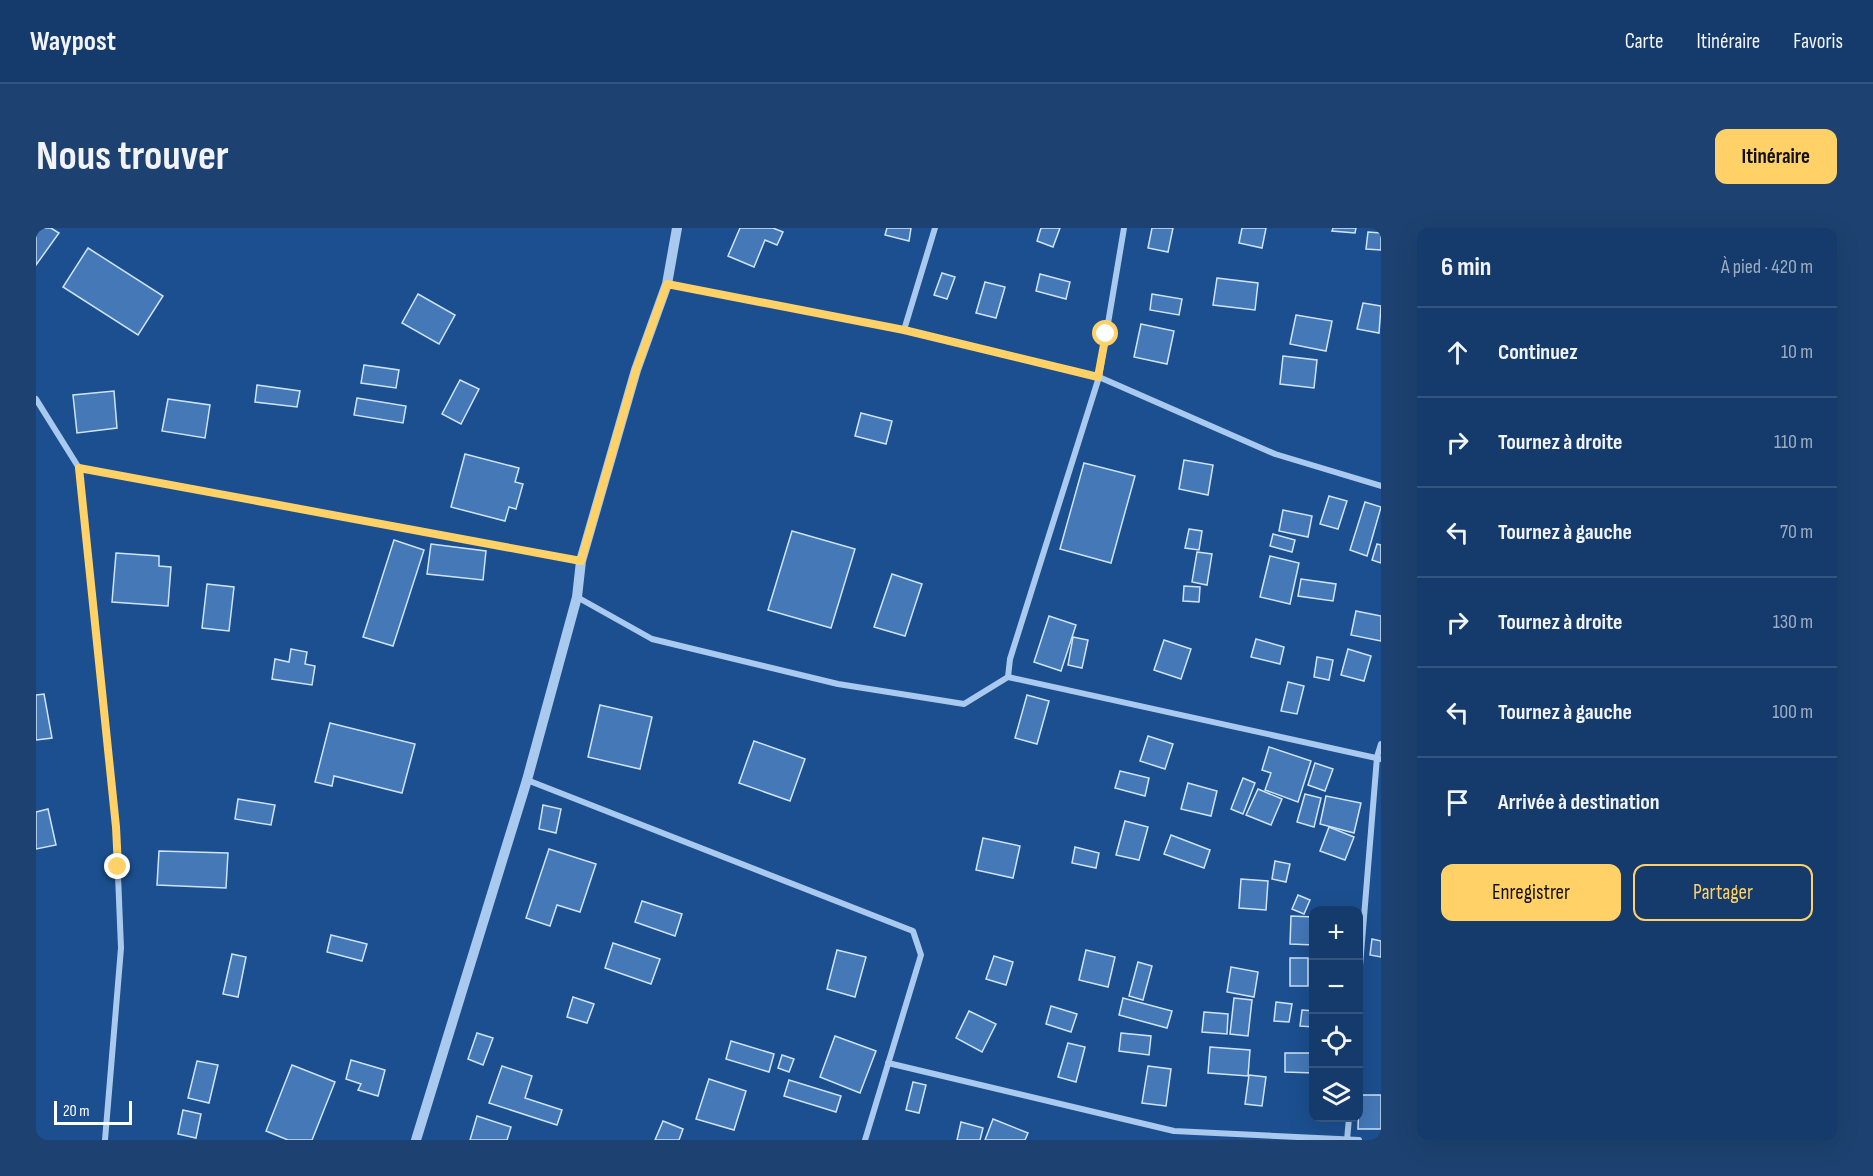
<!DOCTYPE html>
<html lang="fr">
<meta charset="utf-8">
<style>
:root{--surface:#143b6b;--page:#1d4271;--text:#f1f3f6;--muted:#9dadc1;--line:#33557e;--accent:#ffd166}
body{margin:0;font-family:"Sofia Sans Condensed",sans-serif;background:var(--page);color:var(--text)}
.controls{position:absolute;right:18px;bottom:18px;display:grid;overflow:hidden;border-radius:12px;box-shadow:0 6px 24px #0002}
.controls button{width:54px;height:54px;display:grid;place-items:center;padding:0;border:0;border-bottom:2px solid var(--line);background:var(--surface);color:var(--text);font:30px sans-serif}
.scale{position:absolute;left:18px;bottom:15px;width:78px;box-sizing:border-box;padding-left:6px;border:3px solid #fff;border-top:0;font-size:16px;line-height:21px;white-space:nowrap;color:#fff;-webkit-text-stroke:4px #1b4f8f;paint-order:stroke}
.stop{position:absolute;width:18px;height:18px;margin:-14px;border:4px solid #ffd166;border-radius:50%;background:#fff}
.stop.end{background:#ffd166;border-color:#fff;box-shadow:0 2px 6px #0008}
.list{margin:0;padding:0;list-style:none}
h2{display:flex;justify-content:space-between;align-items:center;height:78px;margin:0;padding:0 24px;font-size:26px}
h2 small{font-size:20px;font-weight:400;color:var(--muted)}
.list li{display:grid;grid-template-columns:39px 1fr auto;gap:18px;align-items:center;box-sizing:border-box;height:90px;padding:0 24px;border-top:2px solid var(--line)}
.list b{display:block;font-size:22px;white-space:nowrap}
.list em{font-size:20px;font-style:normal;color:var(--muted)}
.actions{display:flex;gap:12px;padding:18px 24px}
.actions a{flex:1;padding:14px 0;border:2px solid var(--accent);border-radius:12px;text-align:center;font-size:21px;color:var(--accent)}
.actions .main{background:var(--accent);color:#111}
.icon{flex:none;width:33px;height:33px;fill:none;stroke:currentColor;stroke-width:2;stroke-linecap:round;stroke-linejoin:round}
.map{position:relative;flex:none;width:1345px;height:912px;overflow:hidden;border-radius:12px}
header{display:flex;align-items:center;gap:36px;box-sizing:border-box;height:84px;padding:0 30px;background:var(--surface);border-bottom:2px solid var(--line)}
header strong{font-size:28px}
nav{display:flex;gap:33px;margin-inline-start:auto;font-size:21px}
.intro{display:flex;align-items:center;justify-content:space-between;box-sizing:border-box;height:144px;padding:0 36px}
h1{margin:0;font-size:42px}
.button{padding:15px 27px;border-radius:12px;background:var(--accent);color:#111;font-size:21px;font-weight:700}
main{display:flex;gap:36px;padding:0 36px}
aside{flex:1;background:var(--surface);border-radius:12px;box-shadow:0 6px 24px #0002}
.map>svg:first-child{display:block}
</style>
<header>
<strong>Waypost</strong>
<nav><a>Carte</a><a>Itinéraire</a><a>Favoris</a></nav>
</header>
<div class="intro"><h1>Nous trouver</h1><a class="button">Itinéraire</a></div>
<main>
<div class="map">
<svg width="1345" height="912" viewBox="0 0 1345 912">
<rect width="100%" height="100%" fill="#1b4f8f"/>
<g fill="#4478b7" stroke="#cfe3fa" stroke-width="1.5">
<path d="M0 0H15L23 5 0 37Z"/>
<path d="M704 0H737L747 4 741 17 729 12 718 39 692 28Z"/>
<path d="M851 0H875L873 13 849 7Z"/>
<path d="M1005 0H1024L1017 19 1001 13Z"/>
<path d="M1116 0H1137L1132 24 1112 20Z"/>
<path d="M1206 0H1230L1226 20 1203 15Z"/>
<path d="M1297 0H1320L1319 5 1296 3Z"/>
<path d="M1332 4 1345 5V22L1330 21Z"/>
<path d="M52 20 127 68 102 107 27 59Z"/>
<path d="M906 45 919 49 911 71 898 67Z"/>
<path d="M1004 46 1034 54 1030 71 1000 63Z"/>
<path d="M1181 50 1222 55 1219 82 1177 77Z"/>
<path d="M949 54 969 59 960 90 940 85Z"/>
<path d="M382 66 419 87 403 116 366 95Z"/>
<path d="M1116 66 1146 71 1143 87 1114 82Z"/>
<path d="M1327 75 1345 78 1343 105 1321 101Z"/>
<path d="M1260 87 1296 93 1290 123 1254 116Z"/>
<path d="M1105 96 1138 103 1131 136 1098 129Z"/>
<path d="M1247 128 1281 132 1278 160 1244 156Z"/>
<path d="M328 137 363 142 360 160 325 155Z"/>
<path d="M424 152 443 161 425 196 406 186Z"/>
<path d="M221 157 264 163 261 179 219 174Z"/>
<path d="M78 163 81 200 41 205 37 167Z"/>
<path d="M321 170 370 178 367 195 318 187Z"/>
<path d="M132 171 174 177 169 210 126 203Z"/>
<path d="M825 185 856 193 850 216 819 208Z"/>
<path d="M429 226 483 240 479 254 487 256 480 281 473 279 469 293 415 279Z"/>
<path d="M1148 232 1177 237 1172 267 1143 261Z"/>
<path d="M1048 235 1099 248 1075 335 1024 321Z"/>
<path d="M1293 268 1311 273 1302 301 1284 296Z"/>
<path d="M1329 274 1345 279 1331 328 1314 322Z"/>
<path d="M1247 282 1276 288 1272 309 1243 303Z"/>
<path d="M1153 301 1166 303 1163 322 1149 320Z"/>
<path d="M756 303 819 321 795 400 732 382Z"/>
<path d="M1237 306 1259 312 1256 324 1234 318Z"/>
<path d="M358 312 388 322 357 418 327 409Z"/>
<path d="M395 316 450 323 447 352 391 346Z"/>
<path d="M1341 316 1345 317V335L1336 332Z"/>
<path d="M1161 324 1176 326 1171 357 1156 354Z"/>
<path d="M80 325 123 328V338L135 339 132 378 76 374Z"/>
<path d="M1234 328 1263 335 1254 376 1224 369Z"/>
<path d="M856 346 886 356 869 408 838 399Z"/>
<path d="M1265 351 1300 356 1297 373 1262 368Z"/>
<path d="M171 356 198 359 193 403 166 400Z"/>
<path d="M1148 358 1164 359 1163 374 1147 373Z"/>
<path d="M1320 383 1345 388V413L1315 407Z"/>
<path d="M1013 388 1040 397 1025 443 998 434Z"/>
<path d="M1037 409 1052 412 1046 440 1032 437Z"/>
<path d="M1220 411 1248 419 1244 436 1215 429Z"/>
<path d="M1128 412 1155 421 1145 451 1118 442Z"/>
<path d="M255 421 271 424 269 436 279 438 276 457 236 451 239 431 253 434Z"/>
<path d="M1312 421 1335 428 1328 453 1305 447Z"/>
<path d="M1281 429 1297 432 1293 452 1278 449Z"/>
<path d="M1252 454 1268 458 1261 486 1245 483Z"/>
<path d="M8 466 16 510 0 512V467Z"/>
<path d="M991 467 1013 473 1001 516 979 510Z"/>
<path d="M564 477 616 489 604 541 552 529Z"/>
<path d="M294 495 379 516 366 565 298 548 296 558 279 554Z"/>
<path d="M1112 508 1137 516 1129 541 1104 533Z"/>
<path d="M718 513 769 531 754 573 703 555Z"/>
<path d="M1233 519 1275 533 1262 574 1229 562 1235 545 1226 542Z"/>
<path d="M1279 535 1297 541 1289 563 1272 557Z"/>
<path d="M1084 543 1113 550 1109 568 1079 560Z"/>
<path d="M1207 550 1219 555 1207 586 1195 581Z"/>
<path d="M1152 555 1181 563 1175 588 1145 581Z"/>
<path d="M1222 561 1246 571 1235 597 1210 587Z"/>
<path d="M1269 566 1285 570 1278 599 1261 594Z"/>
<path d="M1290 568 1325 575 1318 605 1284 596Z"/>
<path d="M202 571 239 577 235 597 199 591Z"/>
<path d="M507 577 525 581 520 605 503 601Z"/>
<path d="M12 581 20 617 0 621V584Z"/>
<path d="M1089 593 1112 599 1103 632 1080 627Z"/>
<path d="M1293 599 1318 609 1309 632 1284 623Z"/>
<path d="M1135 607 1174 622 1168 640 1128 626Z"/>
<path d="M947 610 984 618 977 650 940 642Z"/>
<path d="M1039 619 1063 625 1060 640 1036 635Z"/>
<path d="M513 621 560 636 544 684 521 677 514 698 490 690Z"/>
<path d="M123 623 192 625 190 660 121 657Z"/>
<path d="M1239 633 1254 636 1250 654 1236 651Z"/>
<path d="M1205 651 1232 653 1230 682 1203 680Z"/>
<path d="M1262 667 1274 672 1268 686 1256 681Z"/>
<path d="M606 673 646 686 639 708 599 694Z"/>
<path d="M1255 688 1278 689V717L1254 716Z"/>
<path d="M295 707 331 716 326 733 291 724Z"/>
<path d="M1336 711 1345 713V729L1334 727Z"/>
<path d="M577 715 624 731 615 756 569 740Z"/>
<path d="M801 722 830 729 819 769 791 761Z"/>
<path d="M1050 722 1079 729 1072 759 1043 752Z"/>
<path d="M196 726 210 729 202 769 187 766Z"/>
<path d="M958 728 977 734 970 757 950 751Z"/>
<rect x="1254" y="730" width="18" height="28"/>
<path d="M1102 734 1116 738 1107 772 1093 768Z"/>
<path d="M1195 739 1222 744 1218 769 1191 764Z"/>
<path d="M537 769 558 776 551 795 531 789Z"/>
<path d="M1087 770 1136 783 1131 800 1083 787Z"/>
<path d="M1198 770 1216 772 1212 808 1194 806Z"/>
<path d="M1240 774 1256 776 1253 794 1238 793Z"/>
<path d="M1015 778 1041 786 1035 804 1010 796Z"/>
<path d="M1266 782 1278 783V799L1264 798Z"/>
<path d="M933 783 960 796 946 824 920 810Z"/>
<path d="M1168 784 1192 786 1191 806 1166 804Z"/>
<path d="M441 805 457 810 447 837 432 831Z"/>
<path d="M1085 805 1115 808 1113 827 1083 823Z"/>
<path d="M799 808 840 823 824 865 784 849Z"/>
<path d="M695 813 738 826 733 844 690 831Z"/>
<path d="M1032 815 1049 819 1040 854 1022 849Z"/>
<path d="M1174 819 1214 822 1212 848 1172 845Z"/>
<path d="M1249 825H1278V845L1249 844Z"/>
<path d="M746 827 758 831 753 844 742 840Z"/>
<path d="M315 832 349 842 342 868 322 862 325 856 310 851Z"/>
<path d="M161 833 182 837 173 875 152 870Z"/>
<path d="M256 837 299 854 276 912H252L230 903Z"/>
<path d="M466 838 496 848 489 870 526 882 521 897 453 875Z"/>
<path d="M1112 838 1135 841 1130 878 1106 875Z"/>
<path d="M1213 847 1230 849 1226 878 1209 876Z"/>
<path d="M673 851 710 863 698 902 660 891Z"/>
<path d="M753 852 805 868 800 884 748 868Z"/>
<path d="M877 854 890 857 883 885 870 882Z"/>
<path d="M1323 867H1345V901H1322Z"/>
<path d="M147 882 165 886 160 910 142 906Z"/>
<path d="M441 888 475 899 471 912H434Z"/>
<path d="M957 891 992 905 989 912H949Z"/>
<path d="M627 893 647 901 643 912H619Z"/>
<path d="M925 894 947 900 944 912H921Z"/>
</g>
<g fill="none" stroke-linecap="round" stroke-linejoin="round">
<g stroke="#a9c9ee" stroke-width="6">
<path d="M631 56 868 102 1063 149 1239 226 1345 258"/>
<path d="M868 102 899 0"/>
<path d="M0 171 43 240 80 599 85 720 69 912"/>
<path d="M43 240 545 333"/>
<path d="M541 369 616 411 802 456 928 476 972 449 1345 531"/>
<path d="M972 449 974 431 1063 149 1088 0"/>
<path d="M491 552 877 703 885 727 829 912"/>
<path d="M1322 763 1341 529 1345 516"/>
<path d="M852 835 1138 903 1323 912"/>
<path d="M1311 912 1313 890"/>
</g>
<path stroke="#a9c9ee" stroke-width="10" d="M380 912 491 552 541 369 545 333 600 142 631 56 641 0"/>
</g>
<g fill="none" stroke-linecap="round" stroke-linejoin="round">
<path stroke="#ffd166" stroke-width="8" d="M82 639 80 599 43 240 545 333 600 142 631 56 868 102 1062 149 1070 106"/>
</g>
</svg>
<div class="controls">
<button>+</button>
<button>−</button>
<button><svg class="icon" aria-label="locate" viewBox="0 0 24 24"><circle cx="12" cy="12" r="6"/><path d="M12 2v4M12 18v4M2 12h4M18 12h4"/></svg></button>
<button><svg class="icon" aria-label="layers" viewBox="0 0 24 24"><path d="M12 4l9 5-9 5-9-5zM3 14l9 5 9-5"/></svg></button>
</div>
<div class="scale">20 m</div>
<div class="stop" style="left:1070px;top:106px"></div>
<div class="stop end" style="left:82px;top:639px"></div>
</div>
<aside>
<h2>6 min<small>À pied · 420 m</small></h2>
<ul class="list">
<li><svg class="icon" aria-label="ahead" viewBox="0 0 24 24"><path d="M12 20V5M6 11l6-6 6 6"/></svg><div><b>Continuez</b></div><em>10 m</em></li>
<li><svg class="icon" aria-label="right" viewBox="0 0 24 24"><path d="M7 20v-9h11M14 6l5 5-5 5"/></svg><div><b>Tournez à droite</b></div><em>110 m</em></li>
<li><svg class="icon" aria-label="left" viewBox="0 0 24 24"><path d="M17 20v-9H6M10 6l-5 5 5 5"/></svg><div><b>Tournez à gauche</b></div><em>70 m</em></li>
<li><svg class="icon" aria-label="right" viewBox="0 0 24 24"><path d="M7 20v-9h11M14 6l5 5-5 5"/></svg><div><b>Tournez à droite</b></div><em>130 m</em></li>
<li><svg class="icon" aria-label="left" viewBox="0 0 24 24"><path d="M17 20v-9H6M10 6l-5 5 5 5"/></svg><div><b>Tournez à gauche</b></div><em>100 m</em></li>
<li><svg class="icon" aria-label="arrive" viewBox="0 0 24 24"><path d="M6 21V4h12l-3 4 3 4H6"/></svg><div><b>Arrivée à destination</b></div></li>
</ul>
<div class="actions"><a class="main">Enregistrer</a><a>Partager</a></div>
</aside>
</main>
